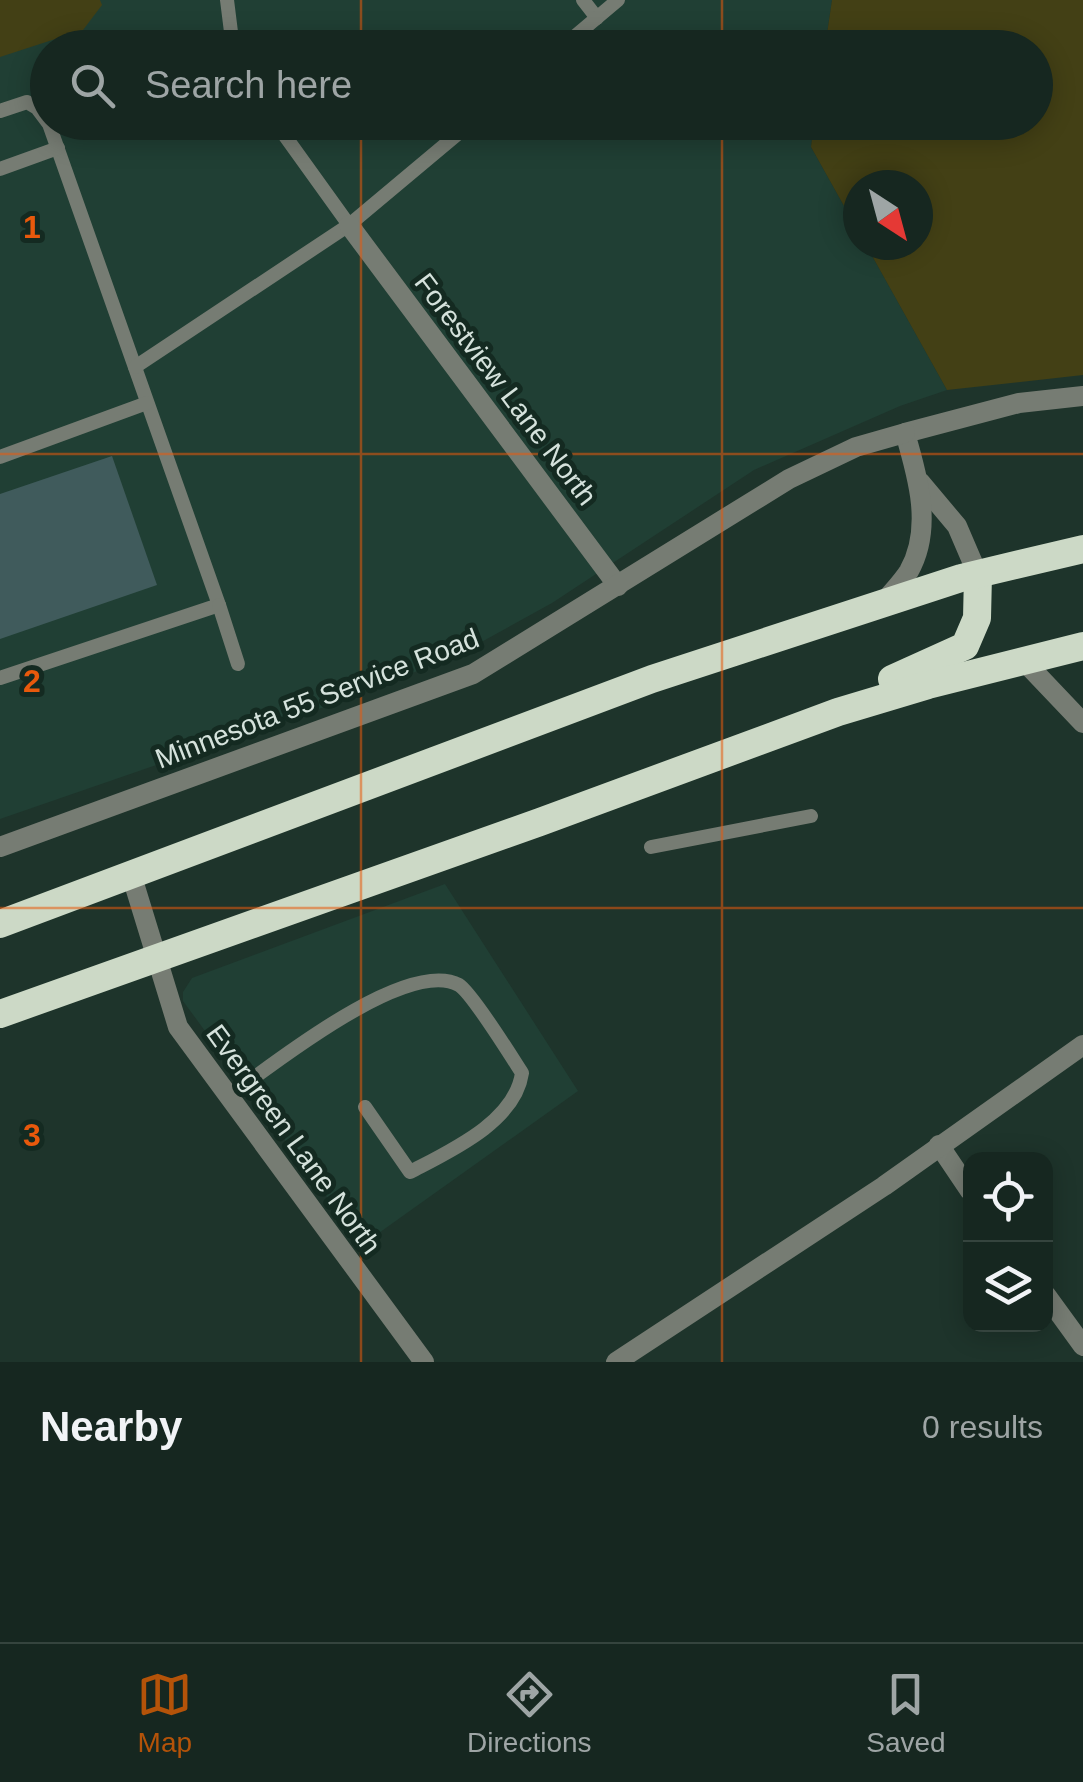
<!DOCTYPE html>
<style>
:root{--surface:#162720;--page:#23332d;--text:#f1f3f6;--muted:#9ea5a5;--line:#35443e;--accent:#b45309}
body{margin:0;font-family:Helvetica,sans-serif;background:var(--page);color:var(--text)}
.controls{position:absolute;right:30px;bottom:30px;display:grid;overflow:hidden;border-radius:20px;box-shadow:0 5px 25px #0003}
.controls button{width:90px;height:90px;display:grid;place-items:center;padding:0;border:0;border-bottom:2px solid var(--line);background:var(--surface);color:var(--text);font:50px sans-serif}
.compass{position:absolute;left:843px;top:170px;width:90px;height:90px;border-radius:50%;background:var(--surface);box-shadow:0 5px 25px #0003;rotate:144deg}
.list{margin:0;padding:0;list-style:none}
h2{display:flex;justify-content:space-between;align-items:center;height:130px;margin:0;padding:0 40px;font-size:42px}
h2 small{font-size:32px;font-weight:400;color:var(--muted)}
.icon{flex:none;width:55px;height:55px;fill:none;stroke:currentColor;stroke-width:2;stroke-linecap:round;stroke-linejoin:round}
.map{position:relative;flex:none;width:1083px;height:1362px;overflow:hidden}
.search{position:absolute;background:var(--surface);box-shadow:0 5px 25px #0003;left:30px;right:30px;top:30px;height:110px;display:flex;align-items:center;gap:25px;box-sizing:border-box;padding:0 35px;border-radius:55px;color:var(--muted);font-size:38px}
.sheet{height:280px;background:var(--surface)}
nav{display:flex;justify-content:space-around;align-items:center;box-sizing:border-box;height:140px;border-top:2px solid var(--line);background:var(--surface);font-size:28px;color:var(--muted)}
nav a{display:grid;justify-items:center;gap:5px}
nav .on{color:var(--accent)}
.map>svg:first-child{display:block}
</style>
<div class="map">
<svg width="1083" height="1362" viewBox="0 0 1083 1362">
<rect width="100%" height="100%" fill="#1e342b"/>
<g fill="#203f34">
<path d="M0 0H832L825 47 48 48V122L814 123 811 147 858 231V245H866L947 390 900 406 754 470 552 603 456 656 330 705 0 819Z"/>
<path d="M445 884 578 1091 362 1245 183 1001V992L192 978Z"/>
</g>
<g fill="#434015">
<path d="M0 0H100L102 5 83 30 0 57Z"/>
<path d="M832 0H1083V375L947 390 866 245H918V185H858V231L811 147 814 123 1036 122V48L825 47Z"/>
</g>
<path fill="#405b5c" d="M112 456 157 585 0 639V494Z"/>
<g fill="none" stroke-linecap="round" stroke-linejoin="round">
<g stroke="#767c73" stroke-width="14">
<path d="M227 0 233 48"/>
<path d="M583 0 597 18"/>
<path d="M561 48 618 0"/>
<path d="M0 111 27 102 37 108 49 124 219 605 0 678"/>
<path d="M275 122 349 225"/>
<path d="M0 169 58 148"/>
<path d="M135 367 349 225 472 122"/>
<path d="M0 457 147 403"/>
<path d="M219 605 238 664"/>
<path d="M651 847 811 816"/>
<path d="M229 1096C272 1065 407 957 459 985 472 993 511 1056 522 1073 515 1122 450 1151 410 1172L365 1107"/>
</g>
<g stroke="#767c73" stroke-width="20">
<path d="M349 225 618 586"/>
<path d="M920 482 957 526 978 575"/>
<path d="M884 602C892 592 902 582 909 571 933 529 918 477 905 433L1019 403 1083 396"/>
<path d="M1024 661 1083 723"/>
<path d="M0 847 473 674 789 479 856 447 905 433"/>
<path d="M132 877 178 1027 424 1362"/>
<path d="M939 1145 970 1191"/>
<path d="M1046 1295 1083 1346"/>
<path d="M616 1362 884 1186 1083 1045"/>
</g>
<g stroke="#ccd9c6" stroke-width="28">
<path d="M892 679 965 646 977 618 978 575"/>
<path d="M0 924 652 679 961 578 1083 549"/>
<path d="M0 1014 540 822 838 712 928 685 1083 646"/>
</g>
</g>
<path fill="none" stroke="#e8590c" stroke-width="2.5" stroke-opacity="0.55" d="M361 0V48M722 0V48M361 122V1362M722 122V1362M0 454H1083M0 908H1083"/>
<g text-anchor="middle" stroke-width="10" stroke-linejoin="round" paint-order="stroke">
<g font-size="28" fill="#d5e2dc" stroke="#142a21">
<text transform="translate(506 389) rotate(53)" y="10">Forestview Lane North</text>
<text transform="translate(317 698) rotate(-21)" y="10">Minnesota 55 Service Road</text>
<text transform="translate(294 1139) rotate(54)" y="10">Evergreen Lane North</text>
</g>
</g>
<g font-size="32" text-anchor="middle" font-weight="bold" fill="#e8590c" stroke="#142a21" stroke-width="10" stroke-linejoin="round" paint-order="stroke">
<text x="32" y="238">1</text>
<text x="32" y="692">2</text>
<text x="32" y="1146">3</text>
</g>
</svg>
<div class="controls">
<button><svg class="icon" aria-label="locate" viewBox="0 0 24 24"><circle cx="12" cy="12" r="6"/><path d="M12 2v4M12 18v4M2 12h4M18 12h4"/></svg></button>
<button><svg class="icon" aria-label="layers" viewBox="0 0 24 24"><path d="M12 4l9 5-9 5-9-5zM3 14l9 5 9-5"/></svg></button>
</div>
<svg class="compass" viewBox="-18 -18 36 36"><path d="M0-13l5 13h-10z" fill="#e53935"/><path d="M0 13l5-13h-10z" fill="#9ea5a5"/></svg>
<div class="search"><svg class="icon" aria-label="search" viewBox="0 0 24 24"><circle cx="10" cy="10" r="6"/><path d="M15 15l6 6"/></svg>Search here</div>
</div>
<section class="sheet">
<h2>Nearby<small>0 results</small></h2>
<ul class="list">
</ul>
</section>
<nav>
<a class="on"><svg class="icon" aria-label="map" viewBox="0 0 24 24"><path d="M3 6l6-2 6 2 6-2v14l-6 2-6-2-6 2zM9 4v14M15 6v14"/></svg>Map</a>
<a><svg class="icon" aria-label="directions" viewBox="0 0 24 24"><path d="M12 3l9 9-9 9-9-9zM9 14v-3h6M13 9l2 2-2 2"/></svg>Directions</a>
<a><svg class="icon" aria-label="saved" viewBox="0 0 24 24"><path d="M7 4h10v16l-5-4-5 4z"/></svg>Saved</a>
</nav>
